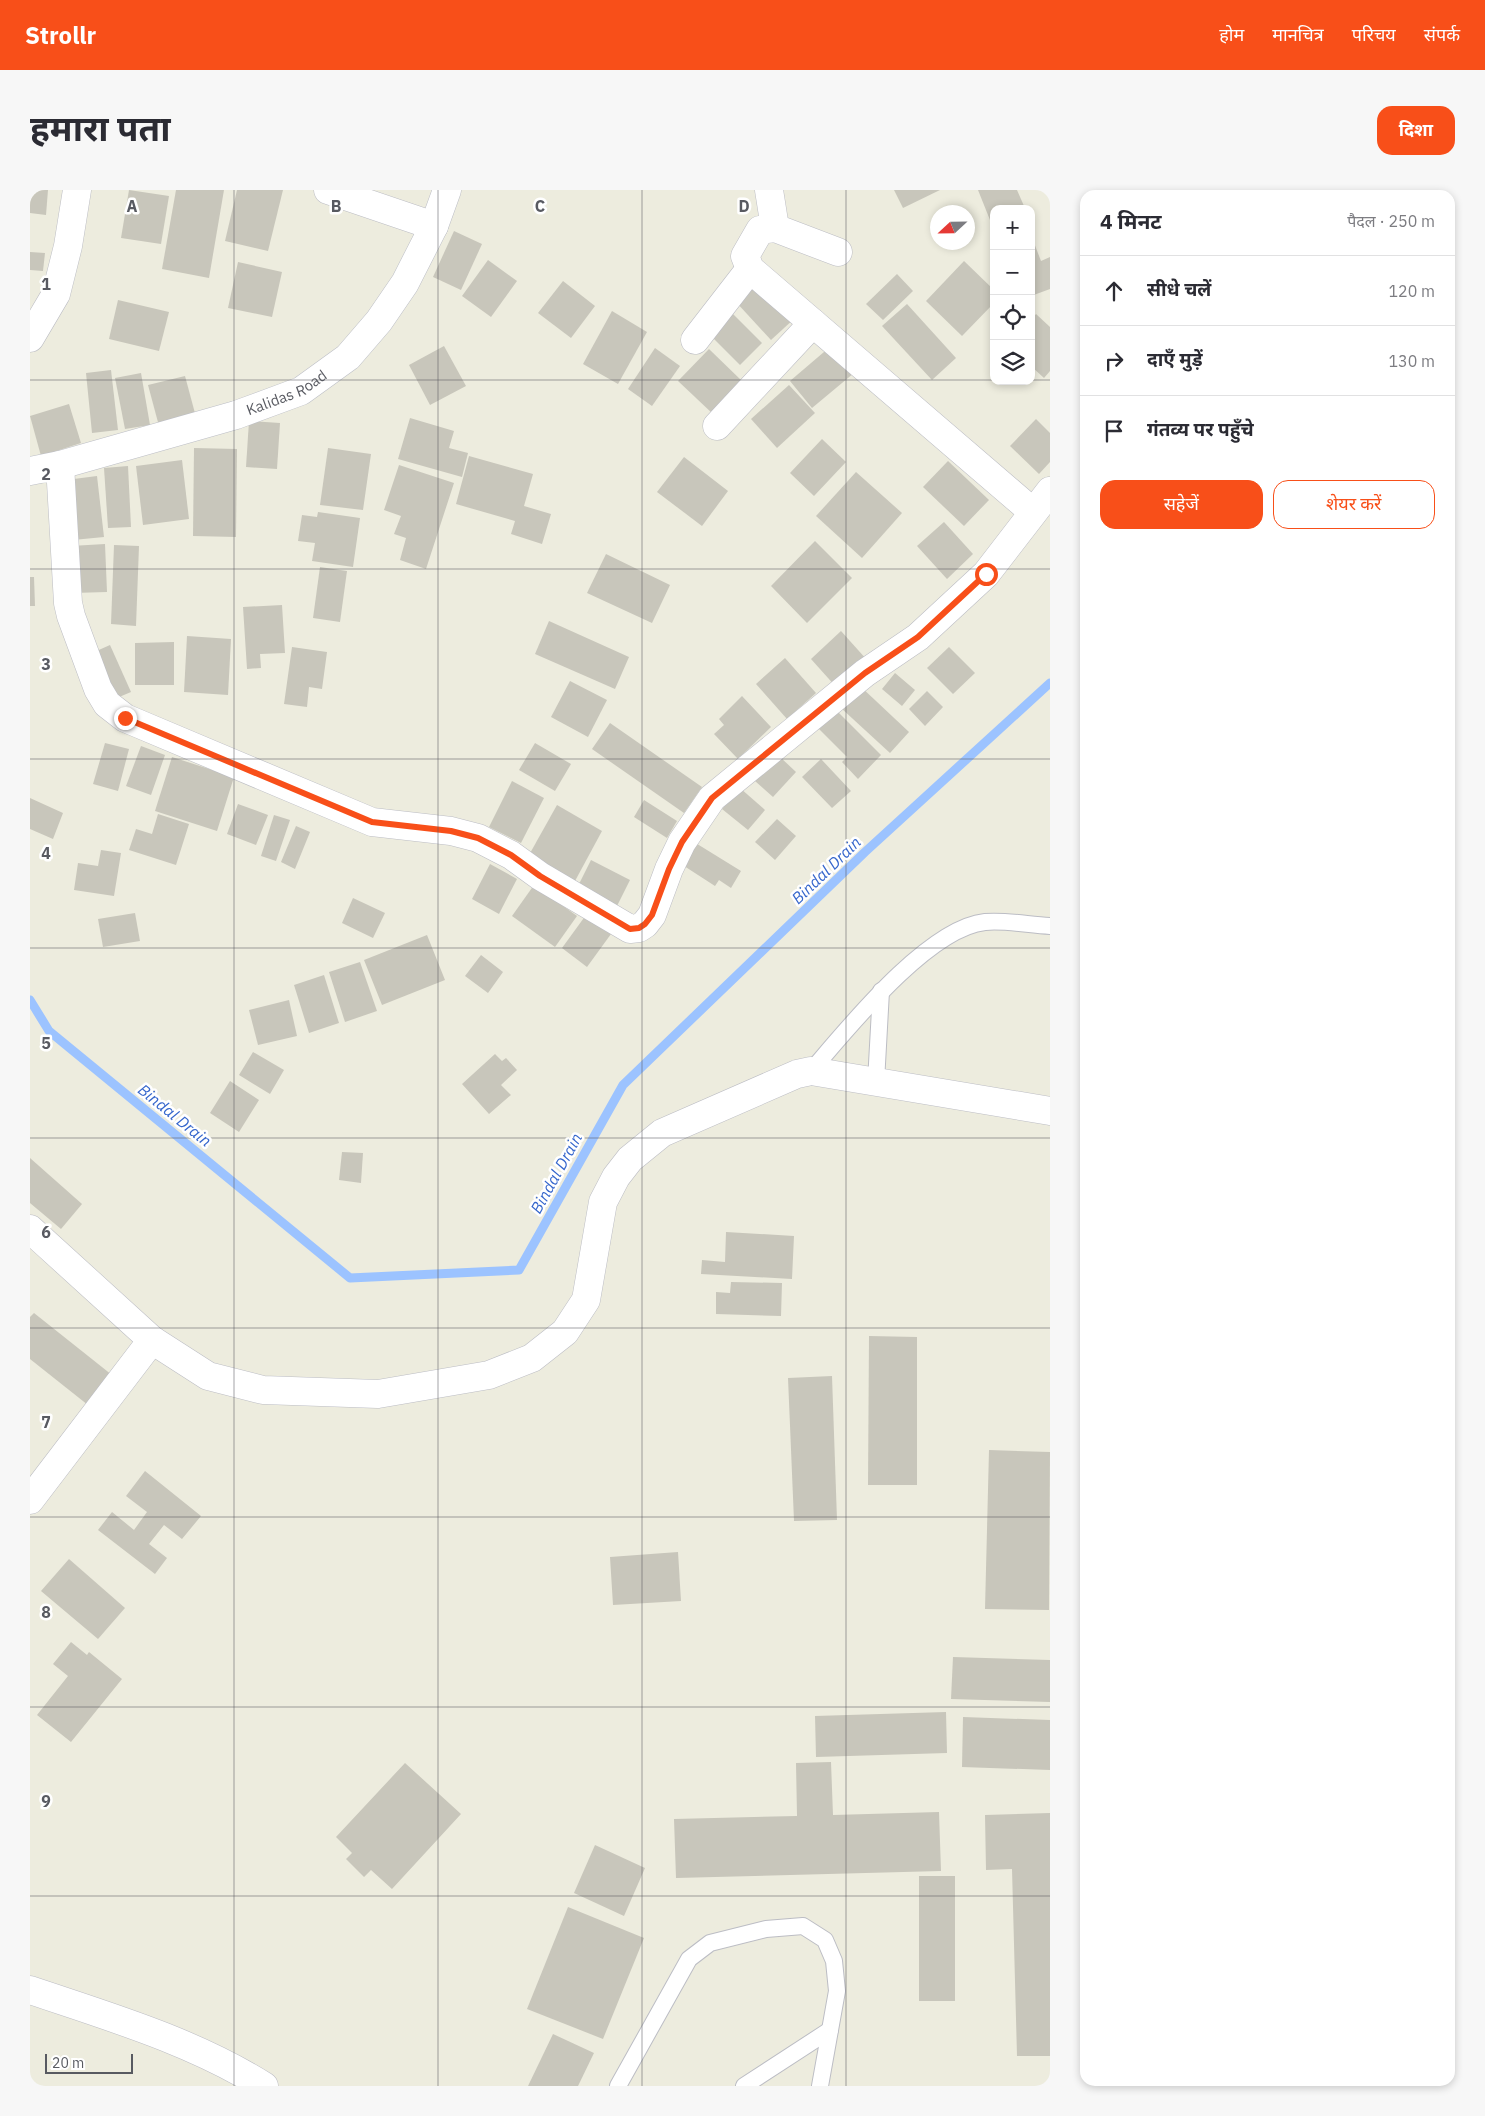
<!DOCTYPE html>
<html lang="hi">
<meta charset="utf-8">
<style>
:root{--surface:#fff;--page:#f7f7f7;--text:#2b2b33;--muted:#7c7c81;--line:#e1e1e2;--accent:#f84f19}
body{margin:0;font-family:"IBM Plex Sans","Noto Sans Devanagari",sans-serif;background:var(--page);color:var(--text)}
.controls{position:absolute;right:15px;top:15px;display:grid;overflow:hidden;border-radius:10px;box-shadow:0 2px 8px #0003}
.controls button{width:45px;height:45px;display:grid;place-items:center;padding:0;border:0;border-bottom:1px solid var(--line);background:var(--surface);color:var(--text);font:25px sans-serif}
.compass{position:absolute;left:900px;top:15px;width:45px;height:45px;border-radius:50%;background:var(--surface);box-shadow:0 2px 8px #0003;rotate:248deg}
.scale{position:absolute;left:15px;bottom:12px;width:88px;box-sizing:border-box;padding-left:5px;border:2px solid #585a61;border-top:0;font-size:14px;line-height:18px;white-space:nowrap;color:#585a61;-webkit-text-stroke:4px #fff;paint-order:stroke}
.stop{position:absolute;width:15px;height:15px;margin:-11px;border:4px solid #f84f19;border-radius:50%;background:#fff}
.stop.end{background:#f84f19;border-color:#fff;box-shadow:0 1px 5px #0008}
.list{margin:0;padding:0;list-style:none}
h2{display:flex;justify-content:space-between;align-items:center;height:65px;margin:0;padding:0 20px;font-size:21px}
h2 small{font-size:16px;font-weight:400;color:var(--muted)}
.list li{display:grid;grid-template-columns:32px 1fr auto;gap:15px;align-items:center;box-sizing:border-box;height:70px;padding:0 20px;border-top:1px solid var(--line)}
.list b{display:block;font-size:19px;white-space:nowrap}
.list em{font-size:16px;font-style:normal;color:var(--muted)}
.actions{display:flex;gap:10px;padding:15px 20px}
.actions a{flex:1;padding:11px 0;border:1px solid var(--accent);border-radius:15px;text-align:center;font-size:18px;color:var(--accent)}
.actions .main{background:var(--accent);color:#fff}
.icon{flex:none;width:28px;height:28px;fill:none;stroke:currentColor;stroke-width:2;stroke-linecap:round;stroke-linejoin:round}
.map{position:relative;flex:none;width:1020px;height:1896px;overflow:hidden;border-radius:15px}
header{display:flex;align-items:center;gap:30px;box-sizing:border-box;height:70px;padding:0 25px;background:var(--accent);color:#fff}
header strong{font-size:24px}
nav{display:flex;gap:28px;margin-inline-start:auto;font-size:18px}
.intro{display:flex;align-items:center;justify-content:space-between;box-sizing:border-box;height:120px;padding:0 30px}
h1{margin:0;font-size:35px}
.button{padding:12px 22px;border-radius:15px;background:var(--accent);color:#fff;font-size:18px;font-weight:700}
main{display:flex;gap:30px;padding:0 30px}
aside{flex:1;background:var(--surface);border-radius:15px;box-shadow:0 2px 8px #0003}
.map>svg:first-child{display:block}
</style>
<header>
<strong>Strollr</strong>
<nav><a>होम</a><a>मानचित्र</a><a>परिचय</a><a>संपर्क</a></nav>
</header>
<div class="intro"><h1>हमारा पता</h1><a class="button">दिशा</a></div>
<main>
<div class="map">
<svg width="1020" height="1896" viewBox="0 0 1020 1896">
<rect width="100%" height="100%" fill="#edecde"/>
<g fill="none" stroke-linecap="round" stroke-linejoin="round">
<path stroke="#9cc3ff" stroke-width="9" d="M0 810 19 841 320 1088 489 1080 593 895 835 662 1020 493"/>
</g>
<g fill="#c8c6bb">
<path d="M0 0H18L16 25 0 23Z"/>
<path d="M99 0 139 6 131 54 91 48Z"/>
<path d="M146 0H194L179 88 132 79Z"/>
<path d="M207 0H253L238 61 195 51Z"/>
<path d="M864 0H910L873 18Z"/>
<path d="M948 0H987L994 16 987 19H964V28L960 30Z"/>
<path d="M424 41 452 54 431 100 403 87Z"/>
<path d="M1001 45 1011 71 1020 67V99L1001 106Z"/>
<path d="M0 62 15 63 13 81 0 80Z"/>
<path d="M458 70 487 91 461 127 432 106Z"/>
<path d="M934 71 964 100V113L932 146 896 111Z"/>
<path d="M208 72 252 82 242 127 198 118Z"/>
<path d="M867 84 883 101 853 130 836 114Z"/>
<path d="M730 90 765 128 741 150 706 112Z"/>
<path d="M533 91 565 116 541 148 508 123Z"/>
<path d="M88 110 139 122 129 161 79 149Z"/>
<path d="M877 114 926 168 902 190 852 136Z"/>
<path d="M582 121 617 142 588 194 553 174Z"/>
<path d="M703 124 732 153 710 175 681 146Z"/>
<path d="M1006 124 1020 137V181L1014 188 1001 176V130Z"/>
<path d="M414 156 436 196 400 215 379 175Z"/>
<path d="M801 156 824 183 782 218 760 191Z"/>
<path d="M625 158 650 176 622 216 598 199Z"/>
<path d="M679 159 713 192 683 224 648 191Z"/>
<path d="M81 180 88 240 62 243 56 183Z"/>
<path d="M111 183 120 235 95 239 85 188Z"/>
<path d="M155 186 166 227 129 236 118 195Z"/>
<path d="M759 195 785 223 747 258 721 229Z"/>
<path d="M39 214 51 253 11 266 0 226Z"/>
<path d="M380 228 424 241 419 258 438 263 432 287 368 269Z"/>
<path d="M1006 229 1020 243V272L1009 284 980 256Z"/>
<path d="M219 231 250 233 247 279 216 277Z"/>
<path d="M792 249 816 272 784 306 760 283Z"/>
<path d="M164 258 207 259 206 347 163 346Z"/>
<path d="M298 258 341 264 333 320 290 315Z"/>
<path d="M439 266 503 284 494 316 521 324 512 354 481 344 485 331 426 314Z"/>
<path d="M654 267 698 301 672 336 627 302Z"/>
<path d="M152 270 159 329 113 335 106 276Z"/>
<path d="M918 271 959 310 934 336 893 297Z"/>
<path d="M369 275 424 293 396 379 370 370 376 348 364 344 371 326 354 320Z"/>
<path d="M98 276 101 337 78 338 74 278Z"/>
<path d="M826 282 872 323 832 368 786 326Z"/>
<path d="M67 286 74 347 43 350 36 290Z"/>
<path d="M288 322 330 328 323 377 282 371 285 353 268 351 272 325 287 327Z"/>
<path d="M914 332 943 364 917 389 887 356Z"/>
<path d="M785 351 822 388 777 433 741 396Z"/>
<path d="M75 354 77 402 43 403 41 356Z"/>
<path d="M84 355 109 356 106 436 81 434Z"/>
<path d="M576 364 640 395 622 433 557 403Z"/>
<path d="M290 377 317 381 310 432 283 428Z"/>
<path d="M0 387H4L5 416H0Z"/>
<path d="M252 415 255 463 230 464 231 478 217 479 213 417Z"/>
<path d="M519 431 599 467 585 499 505 464Z"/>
<path d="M811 441 837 470 807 498 781 469Z"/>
<path d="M157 446 201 449 198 505 154 502Z"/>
<path d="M144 452V495H105V453Z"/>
<path d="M80 455 101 502 82 510 62 463Z"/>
<path d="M262 457 297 462 292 499 279 497 277 517 254 514Z"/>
<path d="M919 457 945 483 923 504 897 478Z"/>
<path d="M755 468 786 503 757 529 726 494Z"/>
<path d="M865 483 885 500 872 516 852 499Z"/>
<path d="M540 491 577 510 558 547 521 527Z"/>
<path d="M830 496 879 542 860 563 811 518Z"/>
<path d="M897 501 913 517 895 536 879 519Z"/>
<path d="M712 506 741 537 708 569 684 544 694 535 689 529Z"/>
<path d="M805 519 851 565 828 589 812 572 817 567 787 537Z"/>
<path d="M580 533 672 597 654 623 562 559Z"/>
<path d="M75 553 99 559 88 601 63 594Z"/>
<path d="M505 553 541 574 525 601 489 580Z"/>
<path d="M111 556 135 565 121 605 96 596Z"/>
<path d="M749 566 766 582 743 607 725 591Z"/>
<path d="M142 567 204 587 187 641 125 621Z"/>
<path d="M791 569 821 601 802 618 772 587Z"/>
<path d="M482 591 514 608 491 653 459 637Z"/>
<path d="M710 598 735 620 718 640 692 619Z"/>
<path d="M0 608 33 623 23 649 0 639Z"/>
<path d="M614 610 647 631 637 648 604 627Z"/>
<path d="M208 614 238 625 226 655 197 644Z"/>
<path d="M527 615 572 641 545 691 499 665Z"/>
<path d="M128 624 159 634 146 675 99 660 106 639 122 644Z"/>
<path d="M244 625 260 630 246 671 231 666Z"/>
<path d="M747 629 766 646 745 670 725 652Z"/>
<path d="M266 636 280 642 265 679 251 672Z"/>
<path d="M664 652 711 681 701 698 689 690 685 696 651 674Z"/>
<path d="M71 660 91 663 84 706 44 700 48 673 68 676Z"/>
<path d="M561 670 600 690 585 720 546 700Z"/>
<path d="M460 674 487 689 469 724 442 709Z"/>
<path d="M504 695 547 726 525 757 482 726Z"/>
<path d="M323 708 355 723 343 748 312 733Z"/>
<path d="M105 723 110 751 73 757 68 729Z"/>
<path d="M556 725 581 744 557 777 532 758Z"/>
<path d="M397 745 415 790 352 815 334 770Z"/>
<path d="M451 765 473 782 458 803 435 786Z"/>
<path d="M330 772 347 821 315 832 299 782Z"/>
<path d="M294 785 309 833 279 843 264 795Z"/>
<path d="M259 810 267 846 228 855 219 820Z"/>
<path d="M223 862 254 880 240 904 209 885Z"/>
<path d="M465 864 472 871 476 868 487 880 471 895 481 905 459 924 432 894Z"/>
<path d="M200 891 229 910 209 942 180 923Z"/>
<path d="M312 962 333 963 331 993 309 990Z"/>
<path d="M0 968 52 1014 31 1039 0 1013Z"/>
<path d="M696 1042 764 1046 762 1089 671 1084 672 1070 695 1072Z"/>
<path d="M701 1092 752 1093 751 1126 686 1124V1102L700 1103Z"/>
<path d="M4 1123 87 1189 63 1219 0 1169V1127Z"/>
<path d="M839 1146 887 1147V1295H838Z"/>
<path d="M802 1186 807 1330 764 1331 758 1188Z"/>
<path d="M959 1260 1020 1262 1019 1420 955 1419Z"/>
<path d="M115 1281 171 1326 152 1349 134 1335 119 1354 137 1368 125 1384 68 1340 82 1322 104 1340 117 1322 96 1306Z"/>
<path d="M648 1362 651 1411 583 1415 580 1367Z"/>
<path d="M39 1369 95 1418 68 1449 11 1401Z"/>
<path d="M41 1452 57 1465 59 1462 92 1489 41 1552 7 1525 38 1486 23 1474Z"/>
<path d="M923 1467 1020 1470V1512L921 1509Z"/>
<path d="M916 1522 917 1563 786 1567 785 1526Z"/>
<path d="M933 1527 1020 1530V1580L932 1577Z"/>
<path d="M801 1572 803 1625 909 1622 911 1681 646 1688 644 1629 767 1626 766 1573Z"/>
<path d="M375 1573 431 1624 362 1699 341 1680 334 1687 316 1669 322 1663 306 1647Z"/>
<path d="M1020 1623V1866H987L982 1679 956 1680 955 1625Z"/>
<path d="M565 1655 615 1678 594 1726 544 1703Z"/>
<rect x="889" y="1686" width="36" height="125"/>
<path d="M538 1717 614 1748 573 1849 497 1819Z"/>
<path d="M523 1844 564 1863 548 1896H498Z"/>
</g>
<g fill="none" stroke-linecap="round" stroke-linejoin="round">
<g stroke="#bcbdc4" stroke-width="18">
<g id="lane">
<path d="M781 881C818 838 898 738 955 732 976 730 999 735 1020 736"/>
<path d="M846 892 851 801"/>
<path d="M588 1896 659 1769 680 1753 736 1739 773 1736 795 1750 804 1771 807 1801 790 1896"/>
<path d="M714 1896 800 1840"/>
</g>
</g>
<g stroke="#bcbdc4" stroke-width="29">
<g id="street">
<path d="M298 0 404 36"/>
<path d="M739 0 745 38"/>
<path d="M808 62 745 38 730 40 715 66 720 79 1003 322"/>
<path d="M0 148 26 104 38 56 47 0"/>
<path d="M665 150 720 79"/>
<path d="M687 236 783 133"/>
<path d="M30 275 38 413 41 426 68 499 77 514 95 528 342 632 421 641 448 648 481 665 510 686 600 739 609 738 615 734 622 725 639 679 652 652 682 608 835 483 888 447 956 384 1020 301"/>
<path d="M0 1039 122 1150 178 1186 233 1200 348 1204 459 1185 502 1168 535 1142 556 1110 573 1012 586 987 600 969 632 943 767 884 781 881 1020 921"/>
<path d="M0 1310 122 1150"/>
<path d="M0 1800C80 1827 162 1851 234 1896"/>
</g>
</g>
<g stroke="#bcbec6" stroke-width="29">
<g id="secondary">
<path id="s1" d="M0 281 30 275 206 225 271 201 318 167 349 131 375 93 404 36 417 0"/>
</g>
</g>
<use href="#lane" stroke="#fff" stroke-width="16"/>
<use href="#street" stroke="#fff" stroke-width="28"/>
<use href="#secondary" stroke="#fff" stroke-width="28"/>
</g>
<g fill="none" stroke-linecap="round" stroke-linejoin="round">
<path stroke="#f84f19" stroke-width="6" d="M95 528 342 632 421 641 448 648 481 665 510 686 600 739 609 738 615 734 622 725 639 679 652 652 682 608 835 483 888 447 956 384"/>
</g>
<path fill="none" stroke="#585a61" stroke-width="1" stroke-opacity="0.55" d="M204 0V1896M408 0V1896M612 0V1896M816 0V1896M0 190H964M1001 190H1020M0 379H1020M0 569H1020M0 758H1020M0 948H1020M0 1138H1020M0 1327H1020M0 1517H1020M0 1706H1020"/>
<g text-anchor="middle" stroke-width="5" stroke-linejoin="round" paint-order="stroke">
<g font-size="15" fill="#585a61" stroke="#fff">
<text dy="5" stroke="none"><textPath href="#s1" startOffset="269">Kalidas Road</textPath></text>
</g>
<g font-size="16" font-style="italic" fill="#3566cc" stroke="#fff">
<text transform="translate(796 680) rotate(-44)" y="6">Bindal Drain</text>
<text transform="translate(145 925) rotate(39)" y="6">Bindal Drain</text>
<text transform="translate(526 983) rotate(-61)" y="6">Bindal Drain</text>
</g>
</g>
<g font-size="16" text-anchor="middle" font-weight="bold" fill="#585a61" stroke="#fff" stroke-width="5" stroke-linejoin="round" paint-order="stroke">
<text x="102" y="22">A</text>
<text x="306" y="22">B</text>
<text x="510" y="22">C</text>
<text x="714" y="22">D</text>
<text x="16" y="100">1</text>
<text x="16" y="290">2</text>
<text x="16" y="480">3</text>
<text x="16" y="669">4</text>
<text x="16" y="859">5</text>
<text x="16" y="1048">6</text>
<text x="16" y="1238">7</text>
<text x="16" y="1428">8</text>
<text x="16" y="1617">9</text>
</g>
</svg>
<div class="controls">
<button>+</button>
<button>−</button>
<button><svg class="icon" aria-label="locate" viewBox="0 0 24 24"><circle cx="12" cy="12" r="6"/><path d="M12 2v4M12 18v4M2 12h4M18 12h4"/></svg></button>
<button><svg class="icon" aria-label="layers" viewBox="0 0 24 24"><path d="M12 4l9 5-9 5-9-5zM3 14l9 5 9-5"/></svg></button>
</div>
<svg class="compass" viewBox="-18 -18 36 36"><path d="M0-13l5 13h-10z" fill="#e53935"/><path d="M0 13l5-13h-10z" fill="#7c7c81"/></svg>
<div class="scale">20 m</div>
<div class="stop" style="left:956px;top:384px"></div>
<div class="stop end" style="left:95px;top:528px"></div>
</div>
<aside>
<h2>4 मिनट<small>पैदल · 250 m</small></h2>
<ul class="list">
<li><svg class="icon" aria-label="ahead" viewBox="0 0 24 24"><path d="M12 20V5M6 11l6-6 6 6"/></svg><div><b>सीधे चलें</b></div><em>120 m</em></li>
<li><svg class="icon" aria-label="right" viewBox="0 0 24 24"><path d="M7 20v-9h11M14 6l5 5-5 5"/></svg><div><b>दाएँ मुड़ें</b></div><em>130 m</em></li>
<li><svg class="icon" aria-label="arrive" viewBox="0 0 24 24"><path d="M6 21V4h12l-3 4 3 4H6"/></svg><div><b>गंतव्य पर पहुँचे</b></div></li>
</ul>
<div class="actions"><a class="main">सहेजें</a><a>शेयर करें</a></div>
</aside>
</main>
